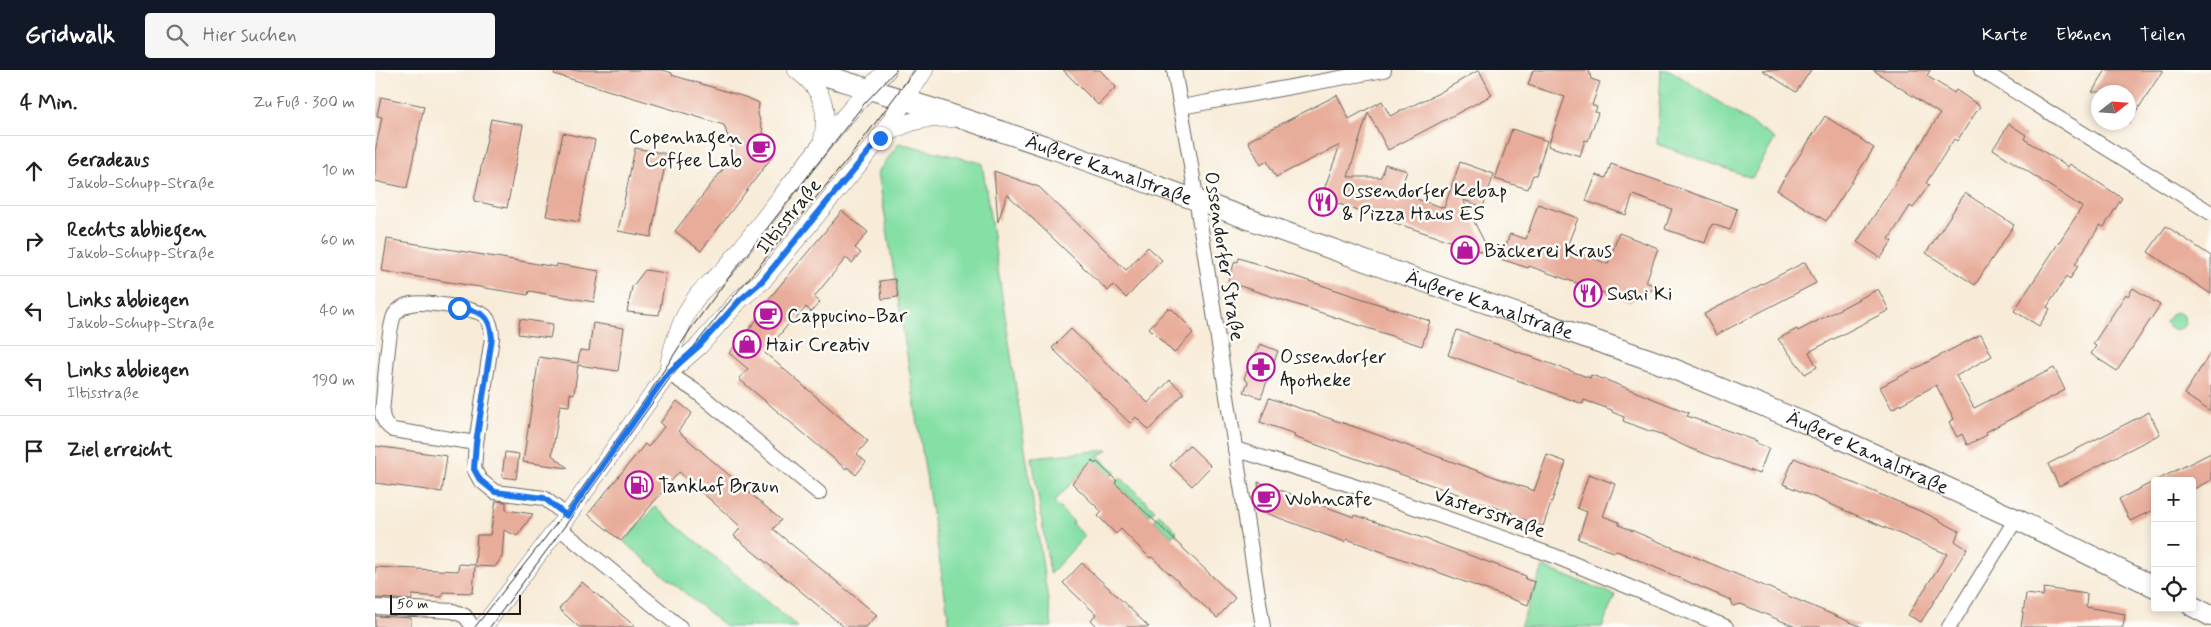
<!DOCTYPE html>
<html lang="de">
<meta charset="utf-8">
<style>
:root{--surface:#fff;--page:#f6f6f6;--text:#202124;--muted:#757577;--line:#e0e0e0;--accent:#111827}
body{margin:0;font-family:Mynerve,sans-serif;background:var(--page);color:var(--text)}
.controls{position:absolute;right:15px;bottom:15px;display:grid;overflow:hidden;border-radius:5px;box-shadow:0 2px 8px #0003}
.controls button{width:45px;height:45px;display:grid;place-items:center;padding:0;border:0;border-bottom:1px solid var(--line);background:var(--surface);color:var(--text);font:25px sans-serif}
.compass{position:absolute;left:1716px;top:15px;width:45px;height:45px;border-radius:50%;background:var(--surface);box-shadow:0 2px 8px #0003;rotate:73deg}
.scale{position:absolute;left:15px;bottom:12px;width:131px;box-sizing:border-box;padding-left:5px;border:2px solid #1c1c1c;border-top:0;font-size:14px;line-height:18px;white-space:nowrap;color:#1c1c1c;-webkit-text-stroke:4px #fdfcf7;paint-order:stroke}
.stop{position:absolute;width:15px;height:15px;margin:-11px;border:4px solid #1a73e8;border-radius:50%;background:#fff}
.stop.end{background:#1a73e8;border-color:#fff;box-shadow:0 1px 5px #0008}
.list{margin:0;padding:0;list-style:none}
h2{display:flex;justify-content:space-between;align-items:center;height:65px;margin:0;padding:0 20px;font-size:21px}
h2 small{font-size:16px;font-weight:400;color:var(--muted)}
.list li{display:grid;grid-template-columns:32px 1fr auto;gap:15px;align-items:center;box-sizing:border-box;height:70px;padding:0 20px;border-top:1px solid var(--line)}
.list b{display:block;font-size:19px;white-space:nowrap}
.list p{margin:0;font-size:16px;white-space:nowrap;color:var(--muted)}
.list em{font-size:16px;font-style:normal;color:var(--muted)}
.icon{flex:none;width:28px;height:28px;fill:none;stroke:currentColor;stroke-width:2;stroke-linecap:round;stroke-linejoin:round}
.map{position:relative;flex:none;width:1836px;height:557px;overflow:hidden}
header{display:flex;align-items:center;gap:30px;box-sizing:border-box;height:70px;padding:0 25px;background:var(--accent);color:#fff}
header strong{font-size:24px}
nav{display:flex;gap:28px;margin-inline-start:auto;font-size:18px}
.search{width:350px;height:45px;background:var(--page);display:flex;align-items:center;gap:12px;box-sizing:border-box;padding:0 18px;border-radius:5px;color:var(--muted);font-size:19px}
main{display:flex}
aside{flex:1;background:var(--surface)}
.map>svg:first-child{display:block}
</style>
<header>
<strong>Gridwalk</strong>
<div class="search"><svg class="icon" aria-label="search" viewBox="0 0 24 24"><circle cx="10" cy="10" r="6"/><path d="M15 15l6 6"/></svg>Hier suchen</div>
<nav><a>Karte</a><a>Ebenen</a><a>Teilen</a></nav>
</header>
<main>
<aside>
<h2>4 Min.<small>Zu Fuß · 300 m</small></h2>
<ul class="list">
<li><svg class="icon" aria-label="ahead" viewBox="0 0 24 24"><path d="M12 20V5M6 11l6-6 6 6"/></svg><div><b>Geradeaus</b><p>Jakob-Schupp-Straße</p></div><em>10 m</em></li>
<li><svg class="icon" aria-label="right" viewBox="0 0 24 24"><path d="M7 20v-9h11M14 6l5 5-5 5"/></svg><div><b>Rechts abbiegen</b><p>Jakob-Schupp-Straße</p></div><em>60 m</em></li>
<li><svg class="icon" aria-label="left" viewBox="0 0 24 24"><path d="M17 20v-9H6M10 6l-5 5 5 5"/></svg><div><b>Links abbiegen</b><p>Jakob-Schupp-Straße</p></div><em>40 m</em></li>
<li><svg class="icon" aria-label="left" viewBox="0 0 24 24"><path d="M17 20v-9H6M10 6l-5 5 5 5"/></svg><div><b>Links abbiegen</b><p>Iltisstraße</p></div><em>190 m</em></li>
<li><svg class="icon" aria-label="arrive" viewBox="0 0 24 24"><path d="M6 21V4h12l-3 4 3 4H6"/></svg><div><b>Ziel erreicht</b></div></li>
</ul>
</aside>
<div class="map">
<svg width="1836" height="557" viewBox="0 0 1836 557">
<rect width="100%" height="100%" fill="#fdfcf7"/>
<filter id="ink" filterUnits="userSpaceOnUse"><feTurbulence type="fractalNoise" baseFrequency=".02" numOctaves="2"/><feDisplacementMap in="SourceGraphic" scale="10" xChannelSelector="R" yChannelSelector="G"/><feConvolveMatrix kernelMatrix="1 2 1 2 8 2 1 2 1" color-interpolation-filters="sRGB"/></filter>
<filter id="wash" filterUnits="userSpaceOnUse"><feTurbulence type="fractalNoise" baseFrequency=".0096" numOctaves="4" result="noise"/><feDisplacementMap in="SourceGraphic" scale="20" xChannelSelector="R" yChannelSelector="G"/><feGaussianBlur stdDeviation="1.12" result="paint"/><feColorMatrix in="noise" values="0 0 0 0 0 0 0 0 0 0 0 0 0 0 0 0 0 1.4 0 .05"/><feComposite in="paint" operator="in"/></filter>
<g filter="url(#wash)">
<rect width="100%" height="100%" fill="#f8ecd9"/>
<g fill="#86e0a6" stroke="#517e61">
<path d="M1286 0H1295L1400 69 1377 108 1282 74Z"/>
<path d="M524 73 607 93 677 557H575L503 102Z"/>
<path d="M1802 242 1809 246 1810 255C1803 262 1795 260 1790 252L1798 243Z"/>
<path d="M733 380 723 386 741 402 735 408 717 391 679 432 699 452 697 454 710 466 675 504 657 387Z"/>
<path d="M745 407 780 440 774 445 740 413Z"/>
<path d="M280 437 423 557H351L249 472Z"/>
<path d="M784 444 802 461 797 467 779 450Z"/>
<path d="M1168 497 1240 525 1227 557H1145Z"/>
</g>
<g id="blocks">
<g fill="#e8ac9a">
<path d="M180 0H288L297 3V5L373 28 384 33 383 44 392 75 400 83 326 181 300 161 359 85 349 55 179 4Z"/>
<path d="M688 0H725L741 17 723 35Z"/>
<path d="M1104 0 1117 25 1013 80 993 42 973 107H1006L1010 94 1032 101 1024 123 1069 138 1085 92 1119 104 1108 137 1088 130 1116 185 946 128 965 75 901 107 892 91 886 95 873 71 962 25 974 49 1007 31 1015 46 1064 23Z"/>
<path d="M1158 0H1214L1216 9 1225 12 1217 35 1222 37 1220 42 1223 43 1213 71 1210 70 1205 86 1173 76 1190 27 1153 15Z"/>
<path d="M1387 0H1436L1421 22Z"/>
<path d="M1498 0H1555L1552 6 1579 23 1581 20 1605 36 1582 71 1579 69 1551 113 1554 115 1538 138 1535 136 1514 169 1517 171 1506 188 1482 172 1565 44Z"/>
<path d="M1731 0H1788L1754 53V22H1717Z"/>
<path d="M6 27 49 36 32 118 0 111V82L7 47 2 46Z"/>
<path d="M1450 46 1499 78 1451 151 1402 120Z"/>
<path d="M116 49 148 55 132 138 99 131Z"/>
<path d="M1634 54 1651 65 1649 69 1693 97 1695 94 1747 128 1729 157 1725 155 1700 194 1703 196 1695 209 1692 206 1672 237 1675 239 1664 256 1639 241 1707 137 1618 79Z"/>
<path d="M1137 59 1172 71 1161 105H1158L1153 119 1120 109Z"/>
<path d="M188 63 220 70 204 152 171 146Z"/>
<path d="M260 78 292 84 276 167 243 161Z"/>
<path d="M1236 94 1362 139 1355 160 1337 154 1330 173 1290 159 1297 139 1258 125 1251 145 1211 131 1221 105 1231 108Z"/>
<path d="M619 101 664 117 751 200 773 177 787 190 751 228 738 215 733 221 632 124 623 152Z"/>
<path d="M1590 123 1639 155 1600 215 1551 183Z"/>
<path d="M1163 134 1203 148 1191 179 1212 186 1233 194 1244 163 1283 178 1271 212 1282 217 1254 232 1154 196 1153 198 1126 189 1135 164 1151 169Z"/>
<path d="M467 141 493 162 480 178 486 183 477 193 471 188 439 227 445 232 436 242 431 237 418 253 416 251 390 283 493 371 482 384 491 392 481 405 472 397 471 399 364 309 373 299 354 283 395 234 392 231Z"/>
<path d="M1791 156 1836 186V224L1773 182Z"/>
<path d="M12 169 181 197 182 194 224 201 219 232 154 221 153 225 7 201Z"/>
<path d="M864 188 1055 251 1047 276 853 212 860 191 863 192Z"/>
<path d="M1430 192 1441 213 1341 265 1329 244Z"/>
<path d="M270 200 291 203 284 245 252 242 257 217Z"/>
<path d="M520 209 523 227 507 229 505 211Z"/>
<path d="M1758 218 1785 235 1742 301 1716 284 1721 276 1718 274 1734 250 1751 224 1753 226Z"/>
<path d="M1503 219 1514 240 1434 282 1442 297 1430 304 1403 269 1422 259 1423 261Z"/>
<path d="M793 238 795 240 797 239 814 256 813 257 818 263 799 283 774 258Z"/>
<path d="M145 249 178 254 175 268 143 264Z"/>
<path d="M218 253 249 258 243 301 203 295 199 324 195 323 194 336 185 335 177 385 193 398 148 392 164 287 203 293 205 280 214 281Z"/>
<path d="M696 259 773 333 795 310 809 323 774 360 761 347 755 353 677 278Z"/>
<path d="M1082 260 1215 308 1216 305 1231 310 1314 343 1312 346 1382 371 1381 373 1394 378 1384 404 1314 378 1278 361 1277 362 1248 351 1249 347 1237 342V340L1209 330 1208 334 1073 285Z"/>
<path d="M1606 264 1617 286 1581 306 1599 338 1679 298 1690 320 1611 362 1612 365 1592 375 1587 364 1582 367 1574 352 1579 349 1561 315 1517 339 1505 317Z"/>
<path d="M885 274 903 281 886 328 869 322 873 312 869 308Z"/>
<path d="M1836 282V342L1809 324Z"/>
<path d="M894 328 983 358 1159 421 1172 385 1191 392 1168 456 1136 445 1137 443 919 367 920 364 885 352Z"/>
<path d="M302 331 317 343 303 361 406 450 398 459 502 545 491 557H469L359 466 366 457 304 402 246 471 213 444 270 374 273 377 289 357 285 353Z"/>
<path d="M1774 342 1785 364 1684 416 1673 394Z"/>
<path d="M814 375 836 396 817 416 795 395Z"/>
<path d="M0 376 72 386 67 422 0 413Z"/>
<path d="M130 382 144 384 141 409 127 407Z"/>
<path d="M1836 383V410L1817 420V411H1780Z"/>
<path d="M1419 388 1552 444 1584 461 1580 471 1592 479 1546 552 1533 545 1572 484 1408 414Z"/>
<path d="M718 391 720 394 722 392 742 411 740 413 860 528 842 548 777 487 775 488 746 459 741 464 723 446 727 442 697 413Z"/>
<path d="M1214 404 1240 414 1228 446 1244 452V455L1487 557H1421L1366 534 1358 536 1356 530 1344 525 1242 481 1239 482 1203 469 1212 442 1202 438Z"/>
<path d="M1780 411V439L1755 451 1744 429Z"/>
<path d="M883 412 979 447 980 445 1048 468 1151 506 1150 509 1160 512 1153 535 972 469 970 472 888 442Z"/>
<path d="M121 431 131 432V440L158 444 142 466 129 460 127 487 120 497 100 496 98 523 68 522 67 527 37 525V530L0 528V497L83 501 84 494 100 495 102 465H115Z"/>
<path d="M707 493 740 524 774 557H723L716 550 721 544 688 513Z"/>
<path d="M207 512 232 533 261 557H204L184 539Z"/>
<path d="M1669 518 1712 524 1711 537 1750 544 1748 557H1646L1651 524 1668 526Z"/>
<path d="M0 546 36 548V557H0Z"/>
</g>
</g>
</g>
<g filter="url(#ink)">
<use href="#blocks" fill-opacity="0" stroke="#69655e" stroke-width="1"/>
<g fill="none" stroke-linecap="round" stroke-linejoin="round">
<g stroke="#69655e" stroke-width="16">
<g id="minor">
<path d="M799 0 815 89 888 557"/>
<path d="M1606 0 1836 143"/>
<path d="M806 37 1009 0"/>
<path d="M293 303 322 322 444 423"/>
<path d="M101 373 18 360C11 355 8 351 7 343 9 326 13 254 20 244 24 239 29 235 36 234 47 231 102 238 110 246 116 252 117 260 117 268L101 373 99 399 105 410 120 422 169 428 192 446"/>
<path d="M860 379 976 415 1177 485 1351 557"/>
<path d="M183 457 305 557"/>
<path d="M0 537 78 541 90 546 98 557"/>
<path d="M1574 557 1641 449"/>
</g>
</g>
<g stroke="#69655e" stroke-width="19">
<g id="tertiary">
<path d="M422 0C450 20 454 42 447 74"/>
<path d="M509 65C534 50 548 47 577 48"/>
<path d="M293 303C296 278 307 246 323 225 332 214 346 205 355 193 407 128 454 59 512 0"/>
<path d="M108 557 192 446 293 303 324 276 365 229 387 211 505 68 549 0"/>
</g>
</g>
<g stroke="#69655e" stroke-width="22">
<g id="secondary">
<path id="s1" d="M432 0 559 39 682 80 1007 197 1279 291 1435 355 1641 449 1780 517"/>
<path d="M1817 536 1836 546"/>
</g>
</g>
<use href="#minor" stroke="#fff" stroke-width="14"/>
<use href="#tertiary" stroke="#fff" stroke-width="18"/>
<use href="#secondary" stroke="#fff" stroke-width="20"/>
<g stroke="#1c1c1c" stroke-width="1">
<path d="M100 557 189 444 271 328 315 260 351 211 489 34 521 0"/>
<path d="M115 557 195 449 297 305 345 243 477 84 540 0"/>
</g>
</g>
</g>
<g fill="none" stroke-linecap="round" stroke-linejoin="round" filter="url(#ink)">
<path stroke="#1a73e8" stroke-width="6" d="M84 238C106 241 115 244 117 268L101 373 99 399 105 410 120 422 169 428 192 446 293 303 324 276 365 230 387 211 505 68"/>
</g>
<defs>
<g id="cafe-ring" transform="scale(1.4375)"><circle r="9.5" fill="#fdfcf7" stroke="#b5179e" stroke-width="1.5"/><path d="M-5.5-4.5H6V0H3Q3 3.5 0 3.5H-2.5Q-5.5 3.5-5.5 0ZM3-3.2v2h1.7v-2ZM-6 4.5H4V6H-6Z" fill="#b5179e"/></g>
<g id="restaurant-ring" transform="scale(1.4375)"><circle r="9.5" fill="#fdfcf7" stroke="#b5179e" stroke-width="1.5"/><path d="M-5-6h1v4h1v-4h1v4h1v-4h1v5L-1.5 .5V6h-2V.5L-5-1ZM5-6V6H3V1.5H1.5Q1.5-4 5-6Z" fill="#b5179e"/></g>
<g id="shop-ring" transform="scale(1.4375)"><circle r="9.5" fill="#fdfcf7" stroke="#b5179e" stroke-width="1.5"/><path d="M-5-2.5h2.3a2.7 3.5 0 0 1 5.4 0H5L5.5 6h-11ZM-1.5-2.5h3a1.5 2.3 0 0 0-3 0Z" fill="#b5179e"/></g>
<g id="pharmacy-ring" transform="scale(1.4375)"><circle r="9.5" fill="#fdfcf7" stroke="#b5179e" stroke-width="1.5"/><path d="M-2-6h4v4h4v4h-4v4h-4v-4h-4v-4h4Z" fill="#b5179e"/></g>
<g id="fuel-ring" transform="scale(1.4375)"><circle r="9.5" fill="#fdfcf7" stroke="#b5179e" stroke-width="1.5"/><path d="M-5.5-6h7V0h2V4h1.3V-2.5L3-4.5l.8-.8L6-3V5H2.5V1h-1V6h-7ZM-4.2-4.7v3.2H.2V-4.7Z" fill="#b5179e"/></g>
</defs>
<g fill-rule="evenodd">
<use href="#cafe-ring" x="386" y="78"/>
<use href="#restaurant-ring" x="948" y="132"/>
<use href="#shop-ring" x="1090" y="180"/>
<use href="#restaurant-ring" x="1213" y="223"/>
<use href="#cafe-ring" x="393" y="245"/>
<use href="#shop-ring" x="372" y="274"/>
<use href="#pharmacy-ring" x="886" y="297"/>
<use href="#fuel-ring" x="264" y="415"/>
<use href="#cafe-ring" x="891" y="428"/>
</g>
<g text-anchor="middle" stroke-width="5" stroke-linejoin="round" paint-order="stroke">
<g font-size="20" fill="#1c1c1c" stroke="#fdfcf7" text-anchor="start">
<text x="367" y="73" text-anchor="end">Copenhagen<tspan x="367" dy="23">Coffee Lab</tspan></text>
<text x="967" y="127">Ossendorfer Kebap<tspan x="967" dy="23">&amp; Pizza Haus ES</tspan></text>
<text x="1109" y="187">Bäckerei Kraus</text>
<text x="1232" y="230">Sushi Ki</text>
<text x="412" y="252">Cappucino-Bar</text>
<text x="391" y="281">Hair Creativ</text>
<text x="905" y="293">Ossendorfer<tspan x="905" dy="23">Apotheke</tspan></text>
<text x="283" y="422">Tankhof Braun</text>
<text x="910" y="435">Wohncafe</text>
</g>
<g font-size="20" fill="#1c1c1c" stroke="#fdfcf7">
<text dy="7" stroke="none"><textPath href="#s1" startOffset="318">Äußere Kanalstraße</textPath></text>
<text transform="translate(413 146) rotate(-51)" y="7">Iltisstraße</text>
<text transform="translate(850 186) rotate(81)" y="7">Ossendorfer Straße</text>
<text dy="7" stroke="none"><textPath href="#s1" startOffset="722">Äußere Kanalstraße</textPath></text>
<text dy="7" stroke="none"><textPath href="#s1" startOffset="1128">Äußere Kanalstraße</textPath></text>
<text transform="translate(1115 442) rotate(19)" y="7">Vastersstraße</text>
</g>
</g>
</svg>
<div class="controls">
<button>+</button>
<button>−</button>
<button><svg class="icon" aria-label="locate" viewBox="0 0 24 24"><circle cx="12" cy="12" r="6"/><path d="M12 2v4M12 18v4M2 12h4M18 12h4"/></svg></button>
</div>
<svg class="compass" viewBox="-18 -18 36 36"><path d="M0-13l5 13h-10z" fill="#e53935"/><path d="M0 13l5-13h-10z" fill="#757577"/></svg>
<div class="scale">50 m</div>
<div class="stop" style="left:84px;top:238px"></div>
<div class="stop end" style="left:505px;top:68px"></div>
</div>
</main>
